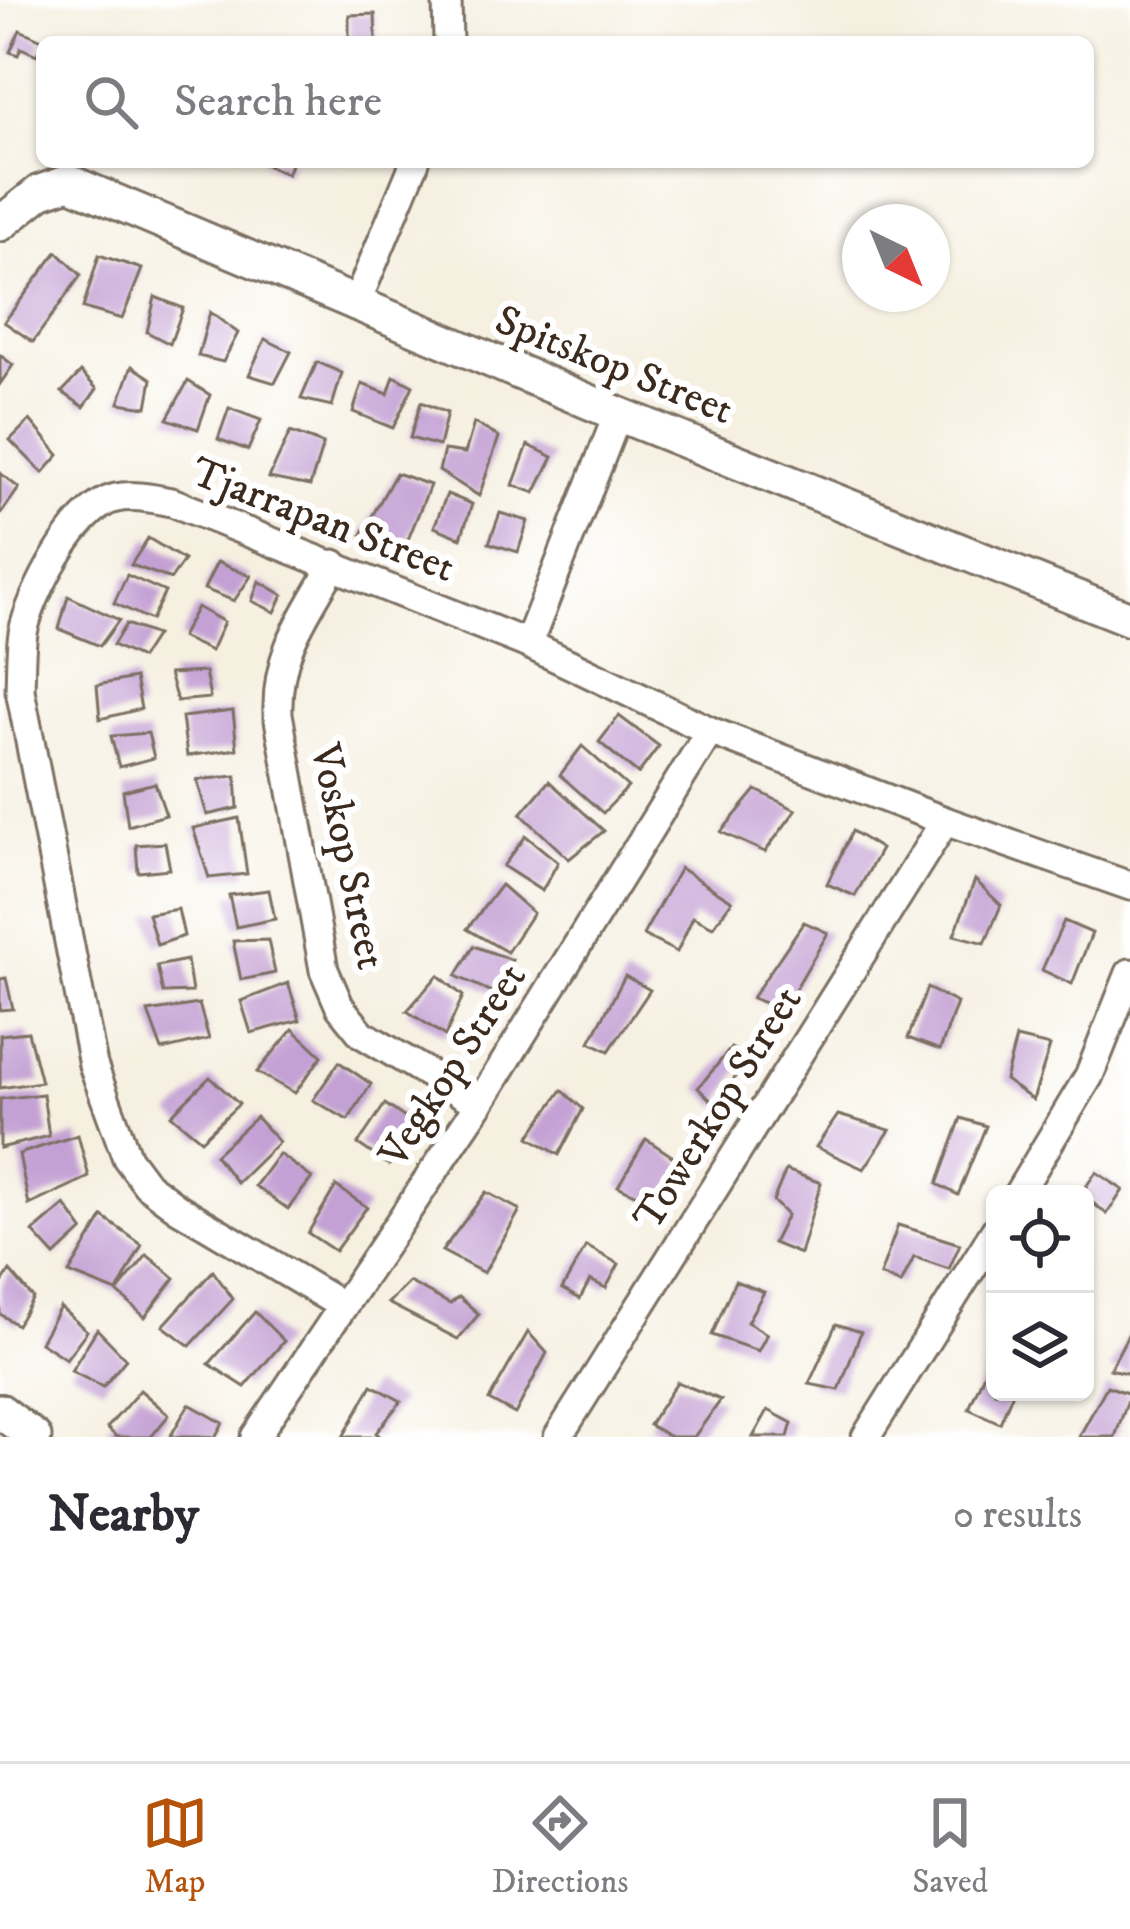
<!DOCTYPE html>
<style>
:root{--surface:#fff;--page:#f2f2f3;--text:#2b2b33;--muted:#7c7c81;--line:#e1e1e2;--accent:#b45309}
body{margin:0;font-family:"IM FELL DW Pica",serif;background:var(--page);color:var(--text)}
.controls{position:absolute;right:36px;bottom:36px;display:grid;overflow:hidden;border-radius:18px;box-shadow:0 3px 9px #0004}
.controls button{width:108px;height:108px;display:grid;place-items:center;padding:0;border:0;border-bottom:3px solid var(--line);background:var(--surface);color:var(--text);font:60px sans-serif}
.compass{position:absolute;left:842px;top:204px;width:108px;height:108px;border-radius:50%;background:var(--surface);box-shadow:0 3px 9px #0004;rotate:137deg}
.list{margin:0;padding:0;list-style:none}
h2{display:flex;justify-content:space-between;align-items:center;height:156px;margin:0;padding:0 48px;font-size:51px}
h2 small{font-size:39px;font-weight:400;color:var(--muted)}
.icon{flex:none;width:66px;height:66px;fill:none;stroke:currentColor;stroke-width:2;stroke-linecap:round;stroke-linejoin:round}
.map{position:relative;flex:none;width:1130px;height:1437px;overflow:hidden}
.search{position:absolute;background:var(--surface);box-shadow:0 3px 9px #0004;left:36px;right:36px;top:36px;height:132px;display:flex;align-items:center;gap:30px;box-sizing:border-box;padding:0 42px;border-radius:18px;color:var(--muted);font-size:45px}
.sheet{height:324px;background:var(--surface)}
nav{display:flex;justify-content:space-around;align-items:center;box-sizing:border-box;height:168px;border-top:3px solid var(--line);background:var(--surface);font-size:33px;color:var(--muted)}
nav a{display:grid;justify-items:center;gap:6px}
nav .on{color:var(--accent)}
.map>svg:first-child{display:block}
</style>
<div class="map">
<svg width="1130" height="1437" viewBox="0 0 1130 1437">
<rect width="100%" height="100%" fill="#fff"/>
<filter id="ink" filterUnits="userSpaceOnUse"><feTurbulence type="fractalNoise" baseFrequency=".00833" numOctaves="2"/><feDisplacementMap in="SourceGraphic" scale="24" xChannelSelector="R" yChannelSelector="G"/><feConvolveMatrix kernelMatrix="1 2 1 2 8 2 1 2 1" color-interpolation-filters="sRGB"/></filter>
<filter id="wash" filterUnits="userSpaceOnUse"><feTurbulence type="fractalNoise" baseFrequency=".004" numOctaves="4" result="noise"/><feDisplacementMap in="SourceGraphic" scale="48" xChannelSelector="R" yChannelSelector="G"/><feGaussianBlur stdDeviation="2.7" result="paint"/><feColorMatrix in="noise" values="0 0 0 0 0 0 0 0 0 0 0 0 0 0 0 0 0 1.4 0 .05"/><feComposite in="paint" operator="in"/></filter>
<g filter="url(#wash)">
<rect width="100%" height="100%" fill="#f6f0e1"/>
<g id="blocks">
<g fill="#c4a1d4">
<path d="M375 14 376 42H349V15Z"/>
<path d="M20 30 42 40 37 55 21 48 18 55 10 52Z"/>
<path d="M259 162H292L287 174Z"/>
<path d="M57 252 81 275 33 342 4 322Z"/>
<path d="M99 255 142 269 122 319 83 308Z"/>
<path d="M155 297 183 308 170 344 147 332Z"/>
<path d="M210 312 238 333 223 362 198 356Z"/>
<path d="M265 339 291 352 275 383 249 375Z"/>
<path d="M0 355 13 365 0 384Z"/>
<path d="M317 362 342 373 332 406 301 399Z"/>
<path d="M132 366 152 379 147 407 119 403Z"/>
<path d="M81 372 97 389 84 407 62 392Z"/>
<path d="M394 376 413 386 393 428 353 412 362 384 388 394Z"/>
<path d="M188 381 210 395 198 429 167 419Z"/>
<path d="M421 402 447 413 439 446 410 438Z"/>
<path d="M229 408 261 420 248 450 218 439Z"/>
<path d="M30 420 59 455 43 473 10 440Z"/>
<path d="M474 423 499 437 479 496 439 471 444 450 465 453Z"/>
<path d="M290 432 323 444 310 486 269 478Z"/>
<path d="M528 445 553 457 535 493 513 485Z"/>
<path d="M0 473 19 488 0 515Z"/>
<path d="M396 473 430 485 405 547 362 534Z"/>
<path d="M447 494 472 504 461 538 434 527Z"/>
<path d="M500 513 528 521 518 552 489 543Z"/>
<path d="M148 538 184 560 171 579 131 565Z"/>
<path d="M217 562 251 576 234 601 204 589Z"/>
<path d="M127 575 165 592 151 620 114 603Z"/>
<path d="M259 581 283 595 275 612 252 601Z"/>
<path d="M68 596 119 620 100 646 59 629Z"/>
<path d="M197 607 224 622 211 651 181 637Z"/>
<path d="M126 624 156 635 141 658 113 645Z"/>
<path d="M205 672 210 698 177 701 169 674Z"/>
<path d="M135 678 141 709 100 719 97 685Z"/>
<path d="M233 711 237 749 187 756 182 717Z"/>
<path d="M619 716 659 746 638 774 599 742Z"/>
<path d="M148 733 154 758 119 767 111 736Z"/>
<path d="M582 746 628 787 603 813 560 775Z"/>
<path d="M236 776 238 808 207 815 197 780Z"/>
<path d="M549 781 604 831 569 859 521 814Z"/>
<path d="M155 783 166 815 128 826 123 791Z"/>
<path d="M756 790 796 810 765 852 721 832Z"/>
<path d="M239 818 247 874 209 878 193 828Z"/>
<path d="M852 831 881 849 855 896 827 884Z"/>
<path d="M526 836 558 862 542 891 503 866Z"/>
<path d="M165 843 170 869 138 872 136 845Z"/>
<path d="M680 868 732 901 713 927 693 917 677 952 643 935Z"/>
<path d="M975 880 1001 905 985 943 954 935Z"/>
<path d="M501 885 533 913 507 952 467 929Z"/>
<path d="M269 890 275 919 236 927 229 895Z"/>
<path d="M178 909 184 936 157 945 148 914Z"/>
<path d="M1064 921 1092 933 1072 984 1042 970Z"/>
<path d="M804 922 828 933 783 1010 752 998Z"/>
<path d="M268 940 275 973 241 980 233 941Z"/>
<path d="M474 946 512 960 492 992 456 976Z"/>
<path d="M187 960 192 992 163 993 157 966Z"/>
<path d="M438 975 463 996 445 1036 407 1011Z"/>
<path d="M625 976 650 990 609 1051 590 1042Z"/>
<path d="M6 978 13 1009 0 1010V979Z"/>
<path d="M288 983 300 1020 251 1033 241 1001Z"/>
<path d="M927 988 957 1003 940 1050 908 1038Z"/>
<path d="M199 1004 209 1039 162 1050 148 1012Z"/>
<path d="M293 1029 322 1056 295 1093 257 1072Z"/>
<path d="M28 1032 41 1082 0 1088V1035Z"/>
<path d="M1016 1038 1050 1046 1033 1100 1005 1080Z"/>
<path d="M731 1048 746 1057 718 1107 698 1088Z"/>
<path d="M339 1062 371 1084 348 1120 313 1100Z"/>
<path d="M210 1077 239 1104 201 1140 171 1115Z"/>
<path d="M562 1090 583 1109 559 1155 529 1137Z"/>
<path d="M43 1094 49 1136 0 1148V1099Z"/>
<path d="M385 1104 418 1127 389 1165 358 1144Z"/>
<path d="M838 1115 890 1130 864 1169 816 1147Z"/>
<path d="M256 1117 279 1142 237 1183 215 1155Z"/>
<path d="M961 1118 986 1126 958 1195 937 1184Z"/>
<path d="M78 1135 89 1177 29 1205 19 1154Z"/>
<path d="M646 1139 684 1164 659 1206 618 1186Z"/>
<path d="M279 1154 312 1178 288 1209 255 1186Z"/>
<path d="M786 1170 821 1183 800 1254 773 1243 787 1215 773 1201Z"/>
<path d="M1096 1172 1123 1190 1107 1214 1081 1194Z"/>
<path d="M336 1186 367 1207 335 1251 308 1233Z"/>
<path d="M486 1192 520 1210 484 1273 442 1251Z"/>
<path d="M65 1205 83 1230 55 1256 33 1232Z"/>
<path d="M103 1217 142 1245 117 1292 147 1255 175 1278 145 1317 117 1292 69 1273Z"/>
<path d="M898 1225 960 1244 949 1269 914 1257 901 1284 880 1275Z"/>
<path d="M586 1246 619 1264 606 1288 590 1280 580 1299 562 1289Z"/>
<path d="M10 1271 33 1298 17 1325 0 1314V1286Z"/>
<path d="M213 1271 233 1299 190 1346 163 1326Z"/>
<path d="M735 1281 764 1292 747 1322 767 1334 758 1351 712 1335Z"/>
<path d="M409 1282 450 1304 459 1297 479 1314 458 1339 388 1303Z"/>
<path d="M60 1307 87 1331 66 1359 40 1342Z"/>
<path d="M255 1312 284 1341 245 1387 209 1364Z"/>
<path d="M836 1324 861 1332 839 1390 809 1384Z"/>
<path d="M97 1329 126 1359 103 1387 71 1371Z"/>
<path d="M1130 1331V1374L1110 1369Z"/>
<path d="M528 1332 547 1353 515 1414 489 1400Z"/>
<path d="M990 1359 995 1361V1392H1013L1000 1423 969 1409Z"/>
<path d="M677 1382 721 1400 694 1437H671L649 1425Z"/>
<path d="M372 1385 401 1401 376 1433 381 1437H343Z"/>
<path d="M1107 1386 1130 1394 1115 1437H1079Z"/>
<path d="M140 1390 169 1415 151 1437H117L107 1428Z"/>
<path d="M189 1404 223 1423 215 1437H170Z"/>
<path d="M768 1410 792 1423 788 1437H753Z"/>
</g>
</g>
</g>
<g filter="url(#ink)">
<use href="#blocks" fill-opacity="0" stroke="#7c6f62" stroke-width="3"/>
<g fill="none" stroke-linecap="round" stroke-linejoin="round">
<g stroke="#7c6f62" stroke-width="33">
<g id="minor">
<path d="M447 0 448 42"/>
<path d="M355 306 415 162"/>
<path d="M334 564C304 618 276 651 278 714L324 970 340 1007 362 1034 479 1104"/>
<path d="M528 644 618 414"/>
<path d="M1018 1194 1089 1076 1130 973"/>
<path d="M341 1305 178 1208 147 1185 127 1158 93 1065 20 690C21 671 20 651 23 633 30 596 76 506 116 498 134 494 154 499 172 502L528 644 710 731 945 821 1130 886"/>
<path d="M255 1437 479 1104 710 731"/>
<path d="M558 1437 945 821"/>
<path d="M866 1437 995 1231"/>
</g>
</g>
<g stroke="#7c6f62" stroke-width="39">
<g id="tertiary">
<path d="M0 224 40 192 69 182 618 414 1130 619"/>
<path d="M0 1411 34 1437"/>
</g>
</g>
<use href="#minor" stroke="#fff" stroke-width="27"/>
<use href="#tertiary" stroke="#fff" stroke-width="33"/>
</g>
</g>
<g text-anchor="middle" stroke-width="12" stroke-linejoin="round" paint-order="stroke">
<g font-size="42" fill="#3b2a1e" stroke="#fff">
<text transform="translate(615 363) rotate(22)" y="15">Spitskop Street</text>
<text transform="translate(324 518) rotate(21)" y="15">Tjarrapan Street</text>
<text transform="translate(350 856) rotate(78)" y="15">Voskop Street</text>
<text transform="translate(451 1064) rotate(-57)" y="15">Vegkop Street</text>
<text transform="translate(716 1107) rotate(-58)" y="15">Towerkop Street</text>
</g>
</g>
</svg>
<div class="controls">
<button><svg class="icon" aria-label="locate" viewBox="0 0 24 24"><circle cx="12" cy="12" r="6"/><path d="M12 2v4M12 18v4M2 12h4M18 12h4"/></svg></button>
<button><svg class="icon" aria-label="layers" viewBox="0 0 24 24"><path d="M12 4l9 5-9 5-9-5zM3 14l9 5 9-5"/></svg></button>
</div>
<svg class="compass" viewBox="-18 -18 36 36"><path d="M0-13l5 13h-10z" fill="#e53935"/><path d="M0 13l5-13h-10z" fill="#7c7c81"/></svg>
<div class="search"><svg class="icon" aria-label="search" viewBox="0 0 24 24"><circle cx="10" cy="10" r="6"/><path d="M15 15l6 6"/></svg>Search here</div>
</div>
<section class="sheet">
<h2>Nearby<small>0 results</small></h2>
<ul class="list">
</ul>
</section>
<nav>
<a class="on"><svg class="icon" aria-label="map" viewBox="0 0 24 24"><path d="M3 6l6-2 6 2 6-2v14l-6 2-6-2-6 2zM9 4v14M15 6v14"/></svg>Map</a>
<a><svg class="icon" aria-label="directions" viewBox="0 0 24 24"><path d="M12 3l9 9-9 9-9-9zM9 14v-3h6M13 9l2 2-2 2"/></svg>Directions</a>
<a><svg class="icon" aria-label="saved" viewBox="0 0 24 24"><path d="M7 4h10v16l-5-4-5 4z"/></svg>Saved</a>
</nav>
